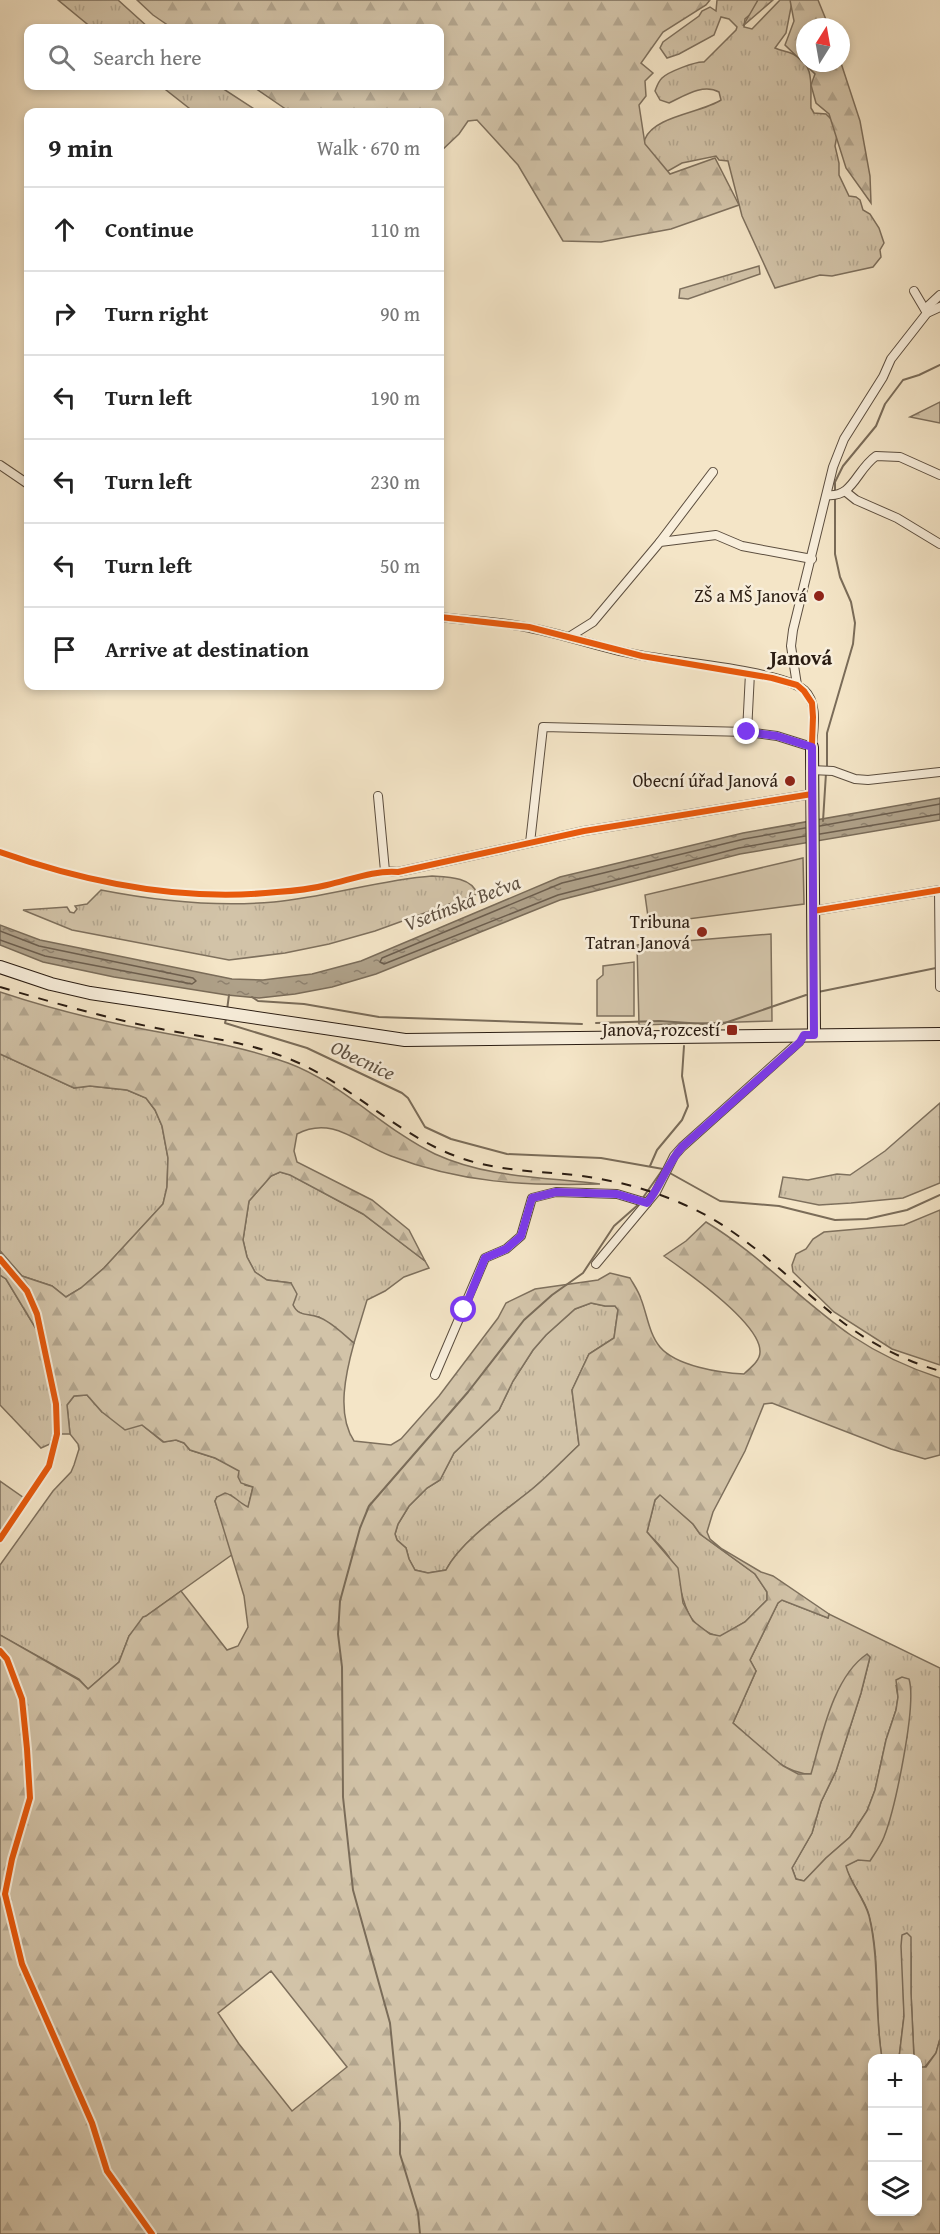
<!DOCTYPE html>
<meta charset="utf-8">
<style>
:root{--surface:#fff;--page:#f2f2f2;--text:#222;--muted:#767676;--line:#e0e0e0}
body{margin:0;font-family:"Gentium Book Plus",serif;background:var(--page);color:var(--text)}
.controls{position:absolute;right:18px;bottom:18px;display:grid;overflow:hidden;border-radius:12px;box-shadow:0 3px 9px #0003}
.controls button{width:54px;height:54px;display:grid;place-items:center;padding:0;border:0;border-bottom:2px solid var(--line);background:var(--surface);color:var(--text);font:30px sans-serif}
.compass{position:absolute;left:796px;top:18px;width:54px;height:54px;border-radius:50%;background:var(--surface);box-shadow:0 3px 9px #0003;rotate:11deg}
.stop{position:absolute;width:18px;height:18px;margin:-14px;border:4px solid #7c3aed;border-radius:50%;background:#fff}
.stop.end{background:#7c3aed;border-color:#fff;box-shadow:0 2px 6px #0008}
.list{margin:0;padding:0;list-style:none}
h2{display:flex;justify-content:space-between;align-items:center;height:78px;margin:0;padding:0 24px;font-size:26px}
h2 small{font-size:20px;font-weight:400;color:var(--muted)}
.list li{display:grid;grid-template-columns:39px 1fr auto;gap:18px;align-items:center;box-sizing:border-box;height:84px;padding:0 24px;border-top:2px solid var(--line)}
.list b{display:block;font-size:22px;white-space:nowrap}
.list em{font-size:20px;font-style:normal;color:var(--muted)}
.icon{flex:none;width:33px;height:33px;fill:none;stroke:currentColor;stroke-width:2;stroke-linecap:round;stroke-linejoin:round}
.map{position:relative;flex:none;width:940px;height:2234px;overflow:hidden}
.search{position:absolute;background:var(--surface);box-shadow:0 3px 9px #0003;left:24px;top:24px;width:420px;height:66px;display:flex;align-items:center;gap:15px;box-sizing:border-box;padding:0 21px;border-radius:12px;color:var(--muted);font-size:22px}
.panel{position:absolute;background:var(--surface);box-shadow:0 3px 9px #0003;left:24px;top:108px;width:420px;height:582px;border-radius:12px}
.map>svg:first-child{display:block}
</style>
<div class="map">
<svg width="940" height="2234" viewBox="0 0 940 2234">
<defs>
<pattern id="grass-tufts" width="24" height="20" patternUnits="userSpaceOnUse" patternTransform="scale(1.5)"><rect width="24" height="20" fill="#d2c3a8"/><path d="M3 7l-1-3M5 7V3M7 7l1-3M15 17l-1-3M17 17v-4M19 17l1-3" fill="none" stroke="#b4a790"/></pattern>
<pattern id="forest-firs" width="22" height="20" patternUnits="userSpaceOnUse" patternTransform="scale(1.5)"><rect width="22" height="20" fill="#d2c3a8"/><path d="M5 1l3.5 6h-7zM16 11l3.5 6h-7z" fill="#b4a790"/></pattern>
<pattern id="water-ripples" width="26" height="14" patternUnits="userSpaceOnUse" patternTransform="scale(1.5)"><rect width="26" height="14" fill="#afa189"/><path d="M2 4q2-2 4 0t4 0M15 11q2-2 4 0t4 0" fill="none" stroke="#8f826f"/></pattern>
</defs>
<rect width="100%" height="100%" fill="#f4e5c7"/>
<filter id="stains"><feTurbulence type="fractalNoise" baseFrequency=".00333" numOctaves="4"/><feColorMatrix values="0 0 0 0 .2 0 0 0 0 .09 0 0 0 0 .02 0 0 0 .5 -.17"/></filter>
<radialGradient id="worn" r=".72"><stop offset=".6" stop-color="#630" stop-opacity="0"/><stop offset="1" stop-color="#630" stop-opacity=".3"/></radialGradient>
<g fill="url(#grass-tufts)" stroke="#7e705d" stroke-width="1.5">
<path d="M58 0H118L149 28H92Z"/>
<path d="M717 0H763L761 5 745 19 744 27 752 29 780 0H791L792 2 786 33 775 48C781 51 787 51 793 54 816 65 810 86 811 108L814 113 826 114 834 122 838 130 835 146 839 163V175L849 196 856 197 860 200 863 210 870 214 879 228 884 243 880 250 881 257 873 267 832 276 820 275 775 288 742 216 728 161 719 160 716 156 682 163 668 171 658 172 643 158C643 152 643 144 645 139 654 116 701 113 721 100L719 92C703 83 684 96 669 103L660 100 655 91C657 86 658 82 662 78 668 72 696 61 704 62L736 30 737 27 729 19 721 17 714 35 679 54 667 58 660 48 663 42 699 16 702 11 710 7 716 11Z"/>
<path d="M161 86H219L259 112H194Z"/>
<path d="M759 266 760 274 688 299 679 298 680 289Z"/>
<path d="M432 876C447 877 472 877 477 894L375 931 329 944 285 953 229 960 72 930 23 910 67 907 70 912 74 913 77 909 75 906 87 904 101 890C157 901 217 907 274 902 327 897 379 880 432 876Z"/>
<path d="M0 1054 74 1088 90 1086 127 1090 146 1098 155 1110 162 1126 168 1158 167 1187 163 1204 104 1268 81 1288 66 1297 52 1286 22 1276 0 1251Z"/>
<path d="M940 1103V1183L903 1198 851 1203 819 1205 779 1197 783 1177 808 1180 837 1174 850 1175 885 1151Z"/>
<path d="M280 1172 291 1175 363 1214 425 1261 429 1268 404 1277 385 1291 367 1300 354 1343 319 1317 305 1315 296 1311 293 1305 291 1283 267 1280 255 1272 247 1257 243 1240 249 1201 271 1176Z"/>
<path d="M940 1210V1365L892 1349 834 1312 793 1272 792 1265 796 1254 806 1249 813 1239 824 1232 904 1225Z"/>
<path d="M0 1275 6 1279 38 1332 53 1408V1434L50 1444 41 1448 0 1405Z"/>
<path d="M591 1303 605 1306H615L618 1309 614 1338 589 1354 572 1390 579 1445C563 1460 548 1476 531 1490 506 1510 461 1541 446 1570L428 1573 415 1570 409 1559 406 1548 397 1540 395 1534 398 1524 409 1506 427 1488 440 1480 454 1453 499 1410 513 1381 533 1350 546 1335 575 1309Z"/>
<path d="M87 1395 102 1412 142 1425 163 1442 176 1440 184 1443 190 1450 215 1458 234 1467 240 1471 245 1485 253 1487 248 1508 235 1500 231 1495 217 1497 215 1501 233 1554 146 1616 129 1636 119 1662 88 1689 79 1679 0 1635V1565L53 1491 71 1472 74 1465 79 1449 78 1444 70 1434 67 1405 74 1396Z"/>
<path d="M0 1481 24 1498 0 1535Z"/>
<path d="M660 1494 693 1524 700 1534 755 1574 767 1592V1600L745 1622 720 1637C676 1625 687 1589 669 1557 664 1549 654 1540 647 1532L655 1500Z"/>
<path d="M782 1600 828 1618 829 1614 940 1668V2039L936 2053 924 2068 918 2067V2058H914L911 1993V1953L902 1936 904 2016 899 2058H882C874 2012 881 1962 869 1915 864 1897 850 1883 845 1865L858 1860 907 1737 896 1685 898 1697 896 1710 886 1740 875 1790 867 1811 850 1837 826 1858 804 1881 796 1879 792 1868 812 1833 821 1802 836 1771 861 1693 870 1657 811 1774C780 1774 756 1742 733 1723L756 1671 750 1660 778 1603Z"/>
</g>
<g fill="url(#forest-firs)" stroke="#7e705d" stroke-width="1.5" fill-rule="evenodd">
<path d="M137 0H710L706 5 663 32 641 63 653 73 645 81 646 96 639 105 645 144 670 174 715 158 739 205 671 229 601 242 563 241 518 165 477 120 468 121 459 134 440 152V112H290L252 86H440V28H172L153 15Z"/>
<path d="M758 0H773L743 26Z"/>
<path d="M790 0H818L829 27H805V63H841L860 121 870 176 871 203 846 168 829 114 816 103 811 85 815 74 785 45 794 21Z"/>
<path d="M940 402V423L910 417Z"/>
<path d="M0 992C42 1006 84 1017 128 1026 181 1037 236 1044 288 1063 342 1083 383 1129 435 1154 487 1178 544 1177 600 1184 525 1186 461 1183 391 1156 358 1144 333 1115 297 1134L294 1151 297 1162 372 1200 409 1230 425 1261 363 1214 290 1175 280 1172 271 1176 249 1201 243 1240 247 1257 255 1272 267 1280 291 1283 297 1294 293 1305C299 1317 307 1313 318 1317 331 1321 344 1335 354 1343 346 1372 336 1414 354 1441L391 1445 401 1439 439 1396 498 1318 506 1303 535 1289 598 1280 610 1273 630 1278C634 1285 639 1292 641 1299 647 1314 649 1334 660 1347 676 1366 720 1373 744 1374 750 1368 760 1361 760 1352 761 1324 687 1272 664 1256L686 1241 706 1222C759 1254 801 1301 852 1336 879 1354 909 1368 940 1378V1455L925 1459 891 1449 772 1403 764 1404 745 1451 713 1512 707 1532 710 1539 722 1549 761 1572 773 1576 829 1614 828 1618 782 1600 778 1603 750 1660 756 1671 733 1723 783 1766 798 1774H811C822 1736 833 1677 867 1654L870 1657 861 1693 836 1771 821 1802 812 1833 792 1868 796 1879 804 1881 826 1858 850 1837 867 1811 875 1790 886 1740 896 1710 898 1697 896 1680 902 1677 909 1679C917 1705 895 1809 884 1837 881 1845 875 1853 870 1861L858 1860 846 1866C850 1883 864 1898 869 1916 880 1962 874 2012 882 2058H872V2212H918V2067H926L936 2053 940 2039V2234H0V1635L79 1680 88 1689 119 1662 129 1636 143 1617 146 1616 181 1591 227 1650 238 1646 248 1627 244 1596 215 1501 217 1497 225 1493C234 1495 239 1503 248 1507L253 1487 241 1483 238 1477 239 1471 215 1458 190 1450 184 1443 176 1440 164 1442 142 1425 125 1430 102 1412 87 1395 74 1396 67 1405 70 1434H53V1408L38 1332 6 1279 0 1275V1251L22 1276 52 1286 66 1297 81 1288 104 1268 163 1204 167 1187 168 1158 162 1126 155 1110 146 1098 127 1090 90 1086 74 1088 0 1054ZM591 1303 605 1306H615L618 1310 614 1338 589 1354 572 1390 579 1445C563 1460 548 1476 531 1490 505 1511 461 1541 446 1570L428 1573 415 1570 409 1559 406 1548 397 1540 395 1534 398 1524 409 1506 427 1488 440 1480 454 1453 499 1410 513 1381 533 1350 546 1335 575 1309ZM660 1495 693 1524 700 1534 755 1574 767 1592V1600L745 1622 720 1636 710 1634 693 1621 683 1603 678 1568 647 1532 655 1500ZM271 1971 347 2067 292 2111 239 2044 218 2013Z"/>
<path d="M907 1933 911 1937V1993L914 2058H899L904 2016 901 1946 902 1935Z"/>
</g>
<g fill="#d2c3a8" stroke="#7e705d" stroke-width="1.5">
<path d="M803 858 804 904 649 924 645 895Z"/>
<path d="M771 934 772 1021 639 1025 637 945Z"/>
<path d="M634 962V1016H597V980L603 975V966Z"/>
</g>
<path fill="url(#water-ripples)" stroke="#7a6c59" stroke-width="1.5" d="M940 798V820L740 854 560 900 376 974 332 987 295 994 259 998 227 995 114 977 43 962 0 945V925L40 940 232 979 263 980 312 974 361 961 560 877 743 833Z"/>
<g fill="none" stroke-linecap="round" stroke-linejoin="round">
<g stroke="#6c5e4e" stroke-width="1.5">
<path d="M820 826 940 804"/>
<path d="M805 828 744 839 562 883 382 958 380 962 384 964 558 895 739 848 805 836"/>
<path d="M820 834 940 814"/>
<path d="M0 931 39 946 193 978 196 981 192 984 45 956 0 940"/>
</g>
<g stroke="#7a6c59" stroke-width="2">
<path d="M835 492V482L843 466 876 426 885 404 903 380 919 375 940 365"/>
<path d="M827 767V733L853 644 855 623 851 602 840 577 835 554V498"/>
<path d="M823 821 826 773"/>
<path d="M818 992 936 968"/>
<path d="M252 997 258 1001 304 1004 379 1017 582 1024"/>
<path d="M227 1010 229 995"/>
<path d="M226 1019 225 1023 307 1048 402 1093 408 1098 425 1127 451 1139 507 1154 601 1158 663 1169"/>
<path d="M596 1023 659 1021 719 1025 806 995"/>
<path d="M650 1166 657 1150 682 1120 688 1106 682 1076 684 1046"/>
<path d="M668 1172 720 1201 779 1206 835 1220 867 1219 907 1210 940 1195"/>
<path d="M642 1199 663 1169"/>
<path d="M420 2234 418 2213 400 2154V2123L390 2023 353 1890 343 1797 342 1667 338 1634 340 1601 360 1528 369 1506 468 1392 524 1320 552 1295 583 1273 614 1226 639 1204"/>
</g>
<g stroke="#5c4e3f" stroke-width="10">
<g id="street">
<path d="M914 291 927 313"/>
<path d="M925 309 940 295"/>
<path d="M0 465 28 484"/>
<path d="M846 492 856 500 897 518 940 544"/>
<path d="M827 495C853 498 856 470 876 456L900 457 940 475"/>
<path d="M660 542 713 472"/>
<path d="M440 617C470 621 500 621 530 628 568 635 606 650 644 656 678 662 781 671 804 690 819 704 813 729 812 747L777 736 747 732 543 727 530 843"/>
<path d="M569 637 593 622 660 542 716 535 742 546 812 559"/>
<path d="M797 685 791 646 793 630 833 467 844 439 883 377 891 359 927 313 940 307"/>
<path d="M747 732 750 673"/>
<path d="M811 770 833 771 855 779 868 780 940 772"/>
<path d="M378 796 385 871 398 872 584 831 812 794"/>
<path d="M939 890 940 987"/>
<path d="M813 911 940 890"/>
<path d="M596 1264 656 1192 674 1156 682 1147 799 1042 804 1035"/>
<path d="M435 1375 485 1258 506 1249 521 1236 532 1198 556 1192 617 1194 647 1203"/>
</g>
</g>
<g stroke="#2a1c12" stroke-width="14">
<g id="secondary">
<path d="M812 747 814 1035"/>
<path d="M0 967 51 984 90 993 405 1040 940 1034"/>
</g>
</g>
<use href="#street" stroke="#f8eedb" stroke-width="8"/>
<use href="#secondary" stroke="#f8eedb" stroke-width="12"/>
<path stroke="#2a1c12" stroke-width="2" stroke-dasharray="10 10" stroke-linecap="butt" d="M0 987C51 1002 103 1017 156 1028 200 1037 245 1041 287 1058 349 1082 395 1134 458 1157 496 1171 535 1171 575 1175 614 1180 650 1189 685 1205 743 1230 786 1277 835 1316 865 1341 902 1360 940 1371"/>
<g stroke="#f8eedb" stroke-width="10">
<g id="cycleway">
<path d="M440 617 529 627 642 656 772 678 797 685 804 691 812 703 813 717 811 770 813 911 940 890"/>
<path d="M0 852C88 883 183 902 277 892 294 891 311 889 327 885 350 880 374 870 398 872L584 831 812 794"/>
<path d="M0 1259 27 1291 37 1314 56 1404 57 1434 49 1466 0 1539"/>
<path d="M0 1651 7 1659 22 1699 27 1749 30 1798 12 1859 5 1894 22 1964 92 2123 107 2171 152 2234"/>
</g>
</g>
<use href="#cycleway" stroke="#e8590c" stroke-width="6"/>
</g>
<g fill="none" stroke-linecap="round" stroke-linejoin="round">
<path stroke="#7c3aed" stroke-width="8" d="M464 1310 485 1258 506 1249 521 1236 532 1198 556 1192 617 1194 647 1203C661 1186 667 1164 682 1147L800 1042 804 1035H814L812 747 777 736 747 732"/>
</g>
<g fill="#8f2418" stroke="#f8eedb" stroke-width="2">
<circle cx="819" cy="596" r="6"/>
<circle cx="790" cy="781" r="6"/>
<circle cx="702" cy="932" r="6"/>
<rect x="726" y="1024" width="12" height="12" rx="3"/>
</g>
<g text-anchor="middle" stroke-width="5" stroke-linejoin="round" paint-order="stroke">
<g font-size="18" fill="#2a1c12" stroke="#f8eedb" text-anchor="end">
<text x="807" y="602">ZŠ a MŠ Janová</text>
<text x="778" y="787">Obecní úřad Janová</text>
<text x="690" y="928">Tribuna<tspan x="690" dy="21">Tatran Janová</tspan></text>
<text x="720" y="1036">Janová, rozcestí</text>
</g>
<g font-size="20" font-style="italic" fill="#5f5142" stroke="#f8eedb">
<text transform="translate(462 903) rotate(-21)" y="7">Vsetínská Bečva</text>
<text transform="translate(363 1060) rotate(25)" y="7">Obecnice</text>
</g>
<g font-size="21" font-weight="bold" fill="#2a1c12" stroke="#f8eedb">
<text x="801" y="665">Janová</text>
</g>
</g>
<rect width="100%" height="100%" filter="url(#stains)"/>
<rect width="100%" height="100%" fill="url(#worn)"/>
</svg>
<div class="controls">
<button>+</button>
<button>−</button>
<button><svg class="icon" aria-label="layers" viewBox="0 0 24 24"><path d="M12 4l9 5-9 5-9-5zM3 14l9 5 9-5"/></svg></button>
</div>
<svg class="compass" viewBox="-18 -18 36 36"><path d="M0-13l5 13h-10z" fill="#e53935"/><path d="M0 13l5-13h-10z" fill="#767676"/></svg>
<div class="stop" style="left:464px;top:1310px"></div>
<div class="stop end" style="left:747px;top:732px"></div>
<div class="search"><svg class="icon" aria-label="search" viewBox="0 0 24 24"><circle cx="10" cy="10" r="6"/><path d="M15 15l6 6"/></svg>Search here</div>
<section class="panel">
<h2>9 min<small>Walk · 670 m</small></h2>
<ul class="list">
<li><svg class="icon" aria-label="ahead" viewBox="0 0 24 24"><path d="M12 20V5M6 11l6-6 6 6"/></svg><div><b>Continue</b></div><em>110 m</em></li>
<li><svg class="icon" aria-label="right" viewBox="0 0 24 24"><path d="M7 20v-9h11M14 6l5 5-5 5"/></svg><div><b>Turn right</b></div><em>90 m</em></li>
<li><svg class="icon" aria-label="left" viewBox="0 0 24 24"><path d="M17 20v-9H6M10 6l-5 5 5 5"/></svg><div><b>Turn left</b></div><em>190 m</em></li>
<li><svg class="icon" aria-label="left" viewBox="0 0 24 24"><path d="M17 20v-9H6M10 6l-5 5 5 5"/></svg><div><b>Turn left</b></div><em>230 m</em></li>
<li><svg class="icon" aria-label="left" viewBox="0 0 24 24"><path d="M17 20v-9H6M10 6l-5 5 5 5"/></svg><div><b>Turn left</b></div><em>50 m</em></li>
<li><svg class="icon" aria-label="arrive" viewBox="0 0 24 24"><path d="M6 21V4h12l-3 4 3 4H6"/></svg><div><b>Arrive at destination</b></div></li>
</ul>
</section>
</div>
